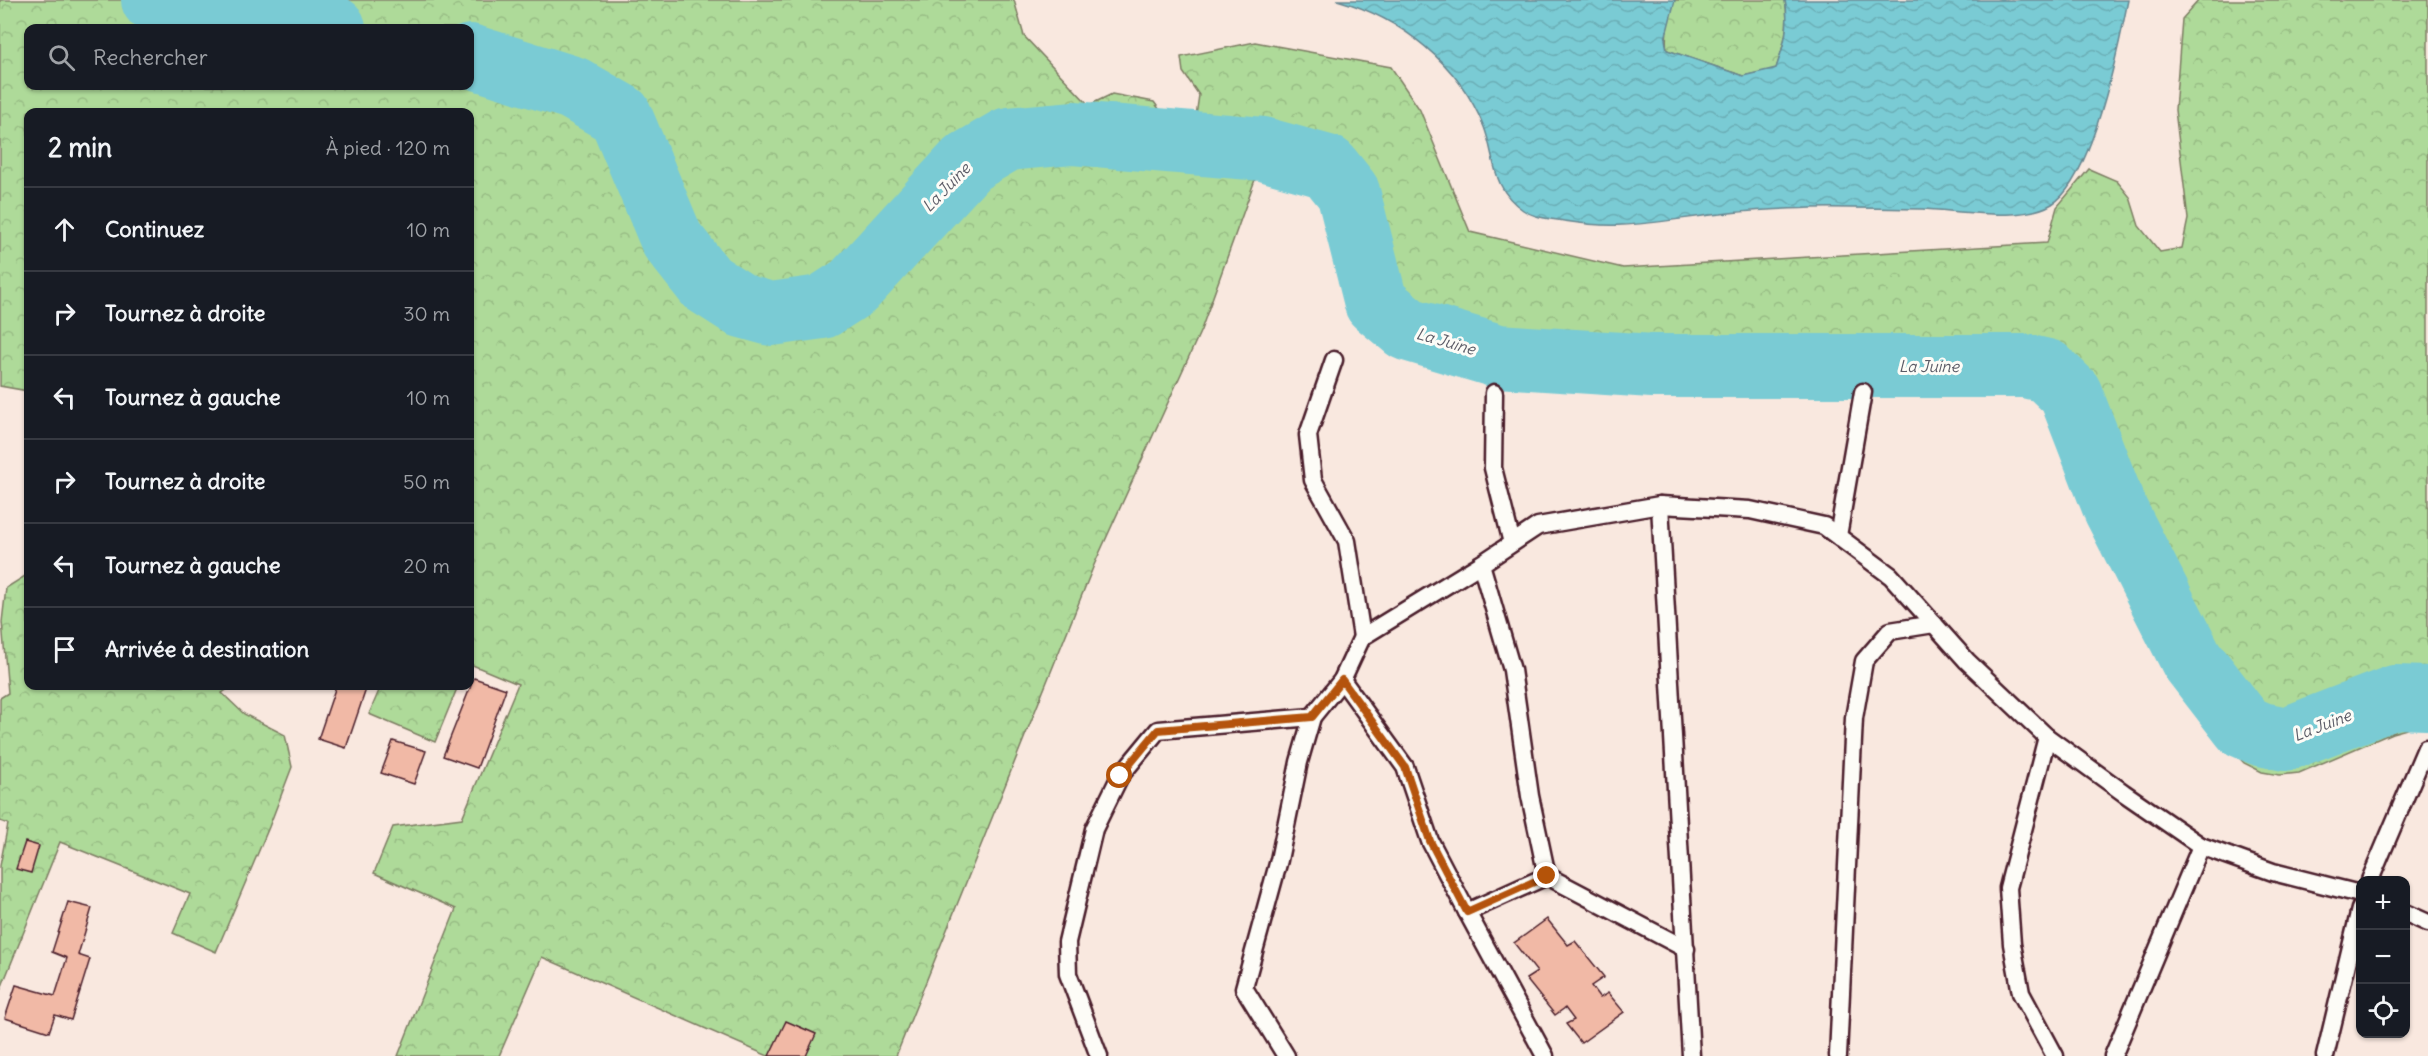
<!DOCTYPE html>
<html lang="fr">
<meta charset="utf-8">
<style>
:root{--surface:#171b24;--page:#242831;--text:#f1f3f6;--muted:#9ea1a6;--line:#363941}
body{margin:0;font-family:Delius,sans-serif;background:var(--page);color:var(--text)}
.controls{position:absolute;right:18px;bottom:18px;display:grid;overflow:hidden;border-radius:12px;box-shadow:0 2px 4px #0004}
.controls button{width:54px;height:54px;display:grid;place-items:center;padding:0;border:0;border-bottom:2px solid var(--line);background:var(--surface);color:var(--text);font:30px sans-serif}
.stop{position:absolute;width:18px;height:18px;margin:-14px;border:4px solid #b45309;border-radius:50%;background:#fff}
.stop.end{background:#b45309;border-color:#fff;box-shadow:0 2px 6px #0008}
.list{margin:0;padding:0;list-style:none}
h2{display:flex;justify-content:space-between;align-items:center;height:78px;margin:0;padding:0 24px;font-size:26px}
h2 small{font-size:20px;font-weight:400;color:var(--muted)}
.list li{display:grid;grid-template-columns:39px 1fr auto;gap:18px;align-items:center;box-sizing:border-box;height:84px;padding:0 24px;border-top:2px solid var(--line)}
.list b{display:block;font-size:22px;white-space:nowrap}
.list em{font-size:20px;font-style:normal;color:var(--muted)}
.icon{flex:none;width:33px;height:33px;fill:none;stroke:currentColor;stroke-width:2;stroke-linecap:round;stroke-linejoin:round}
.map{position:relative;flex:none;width:2428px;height:1056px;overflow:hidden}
.search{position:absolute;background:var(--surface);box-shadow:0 2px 4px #0004;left:24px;top:24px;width:450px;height:66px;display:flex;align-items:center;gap:15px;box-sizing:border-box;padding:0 21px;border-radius:12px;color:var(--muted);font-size:22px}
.panel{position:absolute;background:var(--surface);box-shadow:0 2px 4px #0004;left:24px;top:108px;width:450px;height:582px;border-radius:12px}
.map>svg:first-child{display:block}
</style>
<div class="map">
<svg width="2428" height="1056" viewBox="0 0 2428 1056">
<defs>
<pattern id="forest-crowns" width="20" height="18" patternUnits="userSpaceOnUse" patternTransform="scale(1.5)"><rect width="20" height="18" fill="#aeda99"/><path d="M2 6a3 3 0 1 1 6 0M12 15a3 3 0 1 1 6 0" fill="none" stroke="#97bb84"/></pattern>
<pattern id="water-waves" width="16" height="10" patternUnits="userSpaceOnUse" patternTransform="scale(1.5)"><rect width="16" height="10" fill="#7acbd4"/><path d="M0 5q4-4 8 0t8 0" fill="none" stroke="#6baeb6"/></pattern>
</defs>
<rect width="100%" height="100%" fill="#f9e8df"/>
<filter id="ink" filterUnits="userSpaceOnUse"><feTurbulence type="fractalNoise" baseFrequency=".0167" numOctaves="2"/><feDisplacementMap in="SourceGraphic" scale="12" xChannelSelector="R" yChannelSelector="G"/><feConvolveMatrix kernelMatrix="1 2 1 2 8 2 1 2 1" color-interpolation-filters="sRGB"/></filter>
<g filter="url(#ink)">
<g fill="url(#forest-crowns)" stroke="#7c7c62" stroke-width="1.5" fill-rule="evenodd">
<path d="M0 0H1014L1024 36 1089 105 1112 94 1154 102 1171 125 1195 123 1199 95 1183 72 1181 57 1255 42 1391 67 1420 110 1470 232 1623 268 2047 243 2057 207 2089 169 2117 181 2130 197 2139 226 2160 252 2182 248 2188 219 2175 110 2182 19 2199 0H2428V729L2414 727 2392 733 2299 773 2280 775 2262 772 2244 763 2219 737 2166 673 2103 548 2055 420 2046 406 2031 395 2014 389 1654 392 1653 366 1481 354 1410 331 1377 305 1348 192 1328 168 1266 149 1201 330 1094 565 896 1056H768L542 957 499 1056H398L456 909 374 873 393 827 462 818 518 684 470 664V112H28V391L0 386ZM28 28H470V86H28Z"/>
<path d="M1675 0H1785C1790 25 1784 45 1776 69L1743 76 1667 50C1664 33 1669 16 1675 0Z"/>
<path d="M28 574V686H232L222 693 244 714 285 735 292 767 269 827 216 952 173 933 190 894 60 842 0 991V866L8 824 0 821V698L8 693 2 622 6 588Z"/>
<path d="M381 686H458L435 742 369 714Z"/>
</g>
<path fill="url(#water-waves)" stroke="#678690" stroke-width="1.5" d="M1337 0H1675L1665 39 1667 50 1743 76 1776 68C1784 45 1790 25 1785 0H2128C2119 46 2092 180 2052 204 2021 223 1957 210 1922 209 1885 209 1848 207 1811 208 1781 209 1751 210 1721 214 1688 217 1655 224 1622 225 1603 226 1583 224 1564 221 1551 219 1535 218 1523 210 1490 187 1496 158 1484 127 1459 64 1401 18 1337 0Z"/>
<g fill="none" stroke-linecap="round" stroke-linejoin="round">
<g stroke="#7acbd4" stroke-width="64">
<path d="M153 0 162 4 334 28"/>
<path d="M470 56 573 88 620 115 672 240 706 283 742 306 771 314 822 307 853 287 967 163 1008 139 1073 133 1263 149 1328 167 1348 192 1376 303 1407 329 1498 356 1653 366H2025L2047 371 2070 393 2115 509 2192 660 2243 726 2261 734 2286 739 2395 697 2428 698"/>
</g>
</g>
<g fill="#f1b9a6" stroke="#4a1f2b" stroke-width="1.5">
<path d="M474 678 506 689 477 768 443 756Z"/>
<path d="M336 686H367L346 748 318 739Z"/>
<path d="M393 741 426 751 414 784 381 773Z"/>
<path d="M25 842 39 846 31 873 16 869Z"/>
<path d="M68 902 92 908 78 955 90 959 71 1020 55 1015 49 1032 5 1018 16 985 55 996 67 958 52 952Z"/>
<path d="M1547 919 1568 945 1575 941 1604 977 1591 986 1600 998 1608 993 1624 1012 1581 1043 1566 1024 1574 1020 1565 1008 1555 1015 1526 979 1537 972 1514 943Z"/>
<path d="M786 1021 816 1034 806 1056H769Z"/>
</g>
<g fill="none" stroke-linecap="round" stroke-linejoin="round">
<g stroke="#4a1f2b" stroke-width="21">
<g id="service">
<path d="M1334 360 1308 435 1313 480 1347 541 1362 637"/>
<path d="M1494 393 1493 468 1512 543"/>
<path d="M1660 505 1691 1056"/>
<path d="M1838 536 1863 392"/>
<path d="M1481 564 1512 670 1530 796 1547 876"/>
<path d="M1342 680 1405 767 1430 841 1467 912 1547 876 1686 949"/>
<path d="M2047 737 2008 888 2012 944 2021 993 2055 1056"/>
<path d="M2370 880 2426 748"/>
<path d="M1467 912 1545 1056"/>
<path d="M2406 913 2428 923"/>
<path d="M1099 1056 1068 974 1067 942 1094 829 1120 776 1158 730 1312 717"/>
<path d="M1286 1056 1244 988 1279 860 1299 762 1312 717 1342 680 1362 637 1481 564 1538 526 1660 505 1750 510 1824 526 1891 576 1967 661 2047 737 2124 793 2201 846 2273 872 2360 894"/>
<path d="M1838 1056 1854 718 1864 661 1890 631 1934 624"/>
<path d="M2113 1056 2201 846"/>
<path d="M2325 1056 2360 909"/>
</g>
</g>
<use href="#service" stroke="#fdfcf7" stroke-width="16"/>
</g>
</g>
<g fill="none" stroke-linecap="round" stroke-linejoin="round" filter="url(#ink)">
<path stroke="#b45309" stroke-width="8" d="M1120 776 1158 730 1312 717 1342 680 1405 767 1430 841 1467 912 1547 876"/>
</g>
<g text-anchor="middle" stroke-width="6" stroke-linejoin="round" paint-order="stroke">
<g font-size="16" font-style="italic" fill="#5b5b66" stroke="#fdfcf7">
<text transform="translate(946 187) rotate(-46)" y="6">La Juine</text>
<text transform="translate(1446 341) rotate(16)" y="6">La Juine</text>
<text x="1929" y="372">La Juine</text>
<text transform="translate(2322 725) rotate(-21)" y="6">La Juine</text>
</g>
</g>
</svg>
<div class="controls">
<button>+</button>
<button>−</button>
<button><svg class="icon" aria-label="locate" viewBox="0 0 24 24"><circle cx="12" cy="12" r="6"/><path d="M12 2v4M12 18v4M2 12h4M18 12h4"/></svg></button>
</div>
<div class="stop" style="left:1120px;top:776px"></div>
<div class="stop end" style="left:1547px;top:876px"></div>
<div class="search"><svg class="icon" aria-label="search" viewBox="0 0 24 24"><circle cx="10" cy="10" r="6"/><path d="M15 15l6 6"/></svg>Rechercher</div>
<section class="panel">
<h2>2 min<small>À pied · 120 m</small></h2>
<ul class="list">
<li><svg class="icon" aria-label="ahead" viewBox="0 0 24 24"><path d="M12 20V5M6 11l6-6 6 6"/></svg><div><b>Continuez</b></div><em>10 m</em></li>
<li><svg class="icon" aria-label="right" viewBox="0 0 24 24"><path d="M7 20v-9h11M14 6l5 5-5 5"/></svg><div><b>Tournez à droite</b></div><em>30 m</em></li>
<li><svg class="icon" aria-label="left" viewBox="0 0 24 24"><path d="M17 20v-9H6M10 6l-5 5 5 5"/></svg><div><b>Tournez à gauche</b></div><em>10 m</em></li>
<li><svg class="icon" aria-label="right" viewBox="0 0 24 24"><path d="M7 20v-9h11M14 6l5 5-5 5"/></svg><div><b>Tournez à droite</b></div><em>50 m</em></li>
<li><svg class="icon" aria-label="left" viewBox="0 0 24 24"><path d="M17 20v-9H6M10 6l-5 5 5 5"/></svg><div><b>Tournez à gauche</b></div><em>20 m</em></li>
<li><svg class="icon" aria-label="arrive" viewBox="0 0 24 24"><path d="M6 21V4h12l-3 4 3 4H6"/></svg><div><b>Arrivée à destination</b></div></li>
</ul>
</section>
</div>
